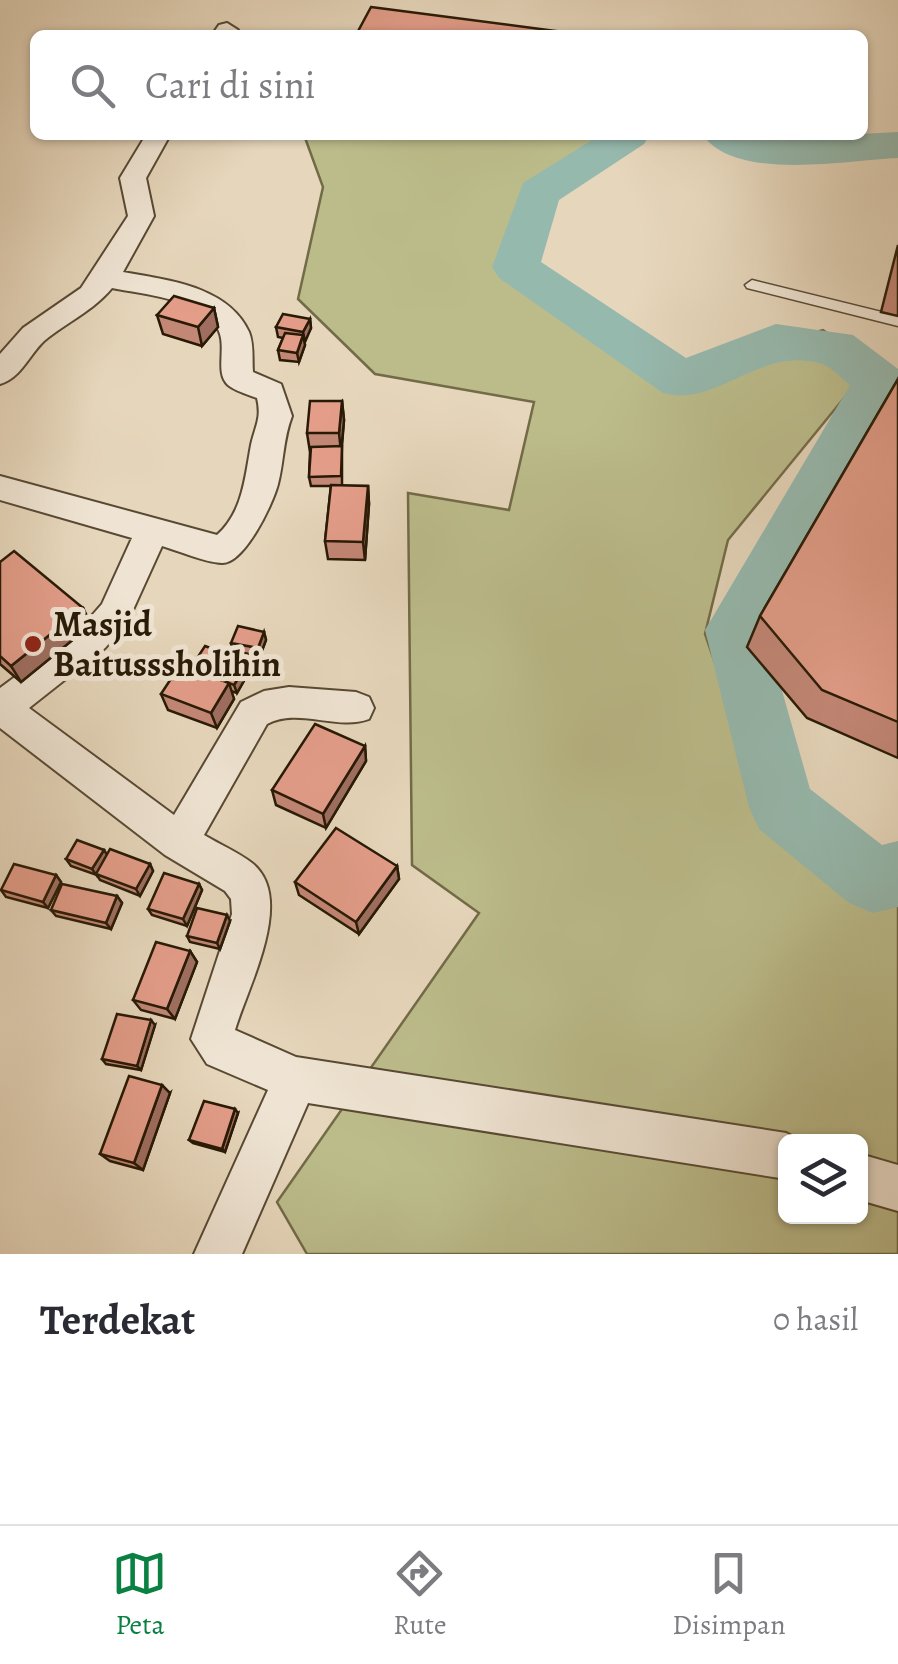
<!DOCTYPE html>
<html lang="id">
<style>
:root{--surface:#fff;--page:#f7f7f7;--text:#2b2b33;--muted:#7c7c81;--line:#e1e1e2;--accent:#0b8043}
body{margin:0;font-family:Alegreya,serif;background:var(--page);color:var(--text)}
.controls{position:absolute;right:30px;bottom:30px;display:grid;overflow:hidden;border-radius:15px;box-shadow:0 2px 8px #0004}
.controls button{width:90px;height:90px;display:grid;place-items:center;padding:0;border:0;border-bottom:2px solid var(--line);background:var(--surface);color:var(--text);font:50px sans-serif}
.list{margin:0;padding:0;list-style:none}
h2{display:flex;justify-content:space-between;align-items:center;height:130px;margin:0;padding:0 40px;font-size:42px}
h2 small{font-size:32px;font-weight:400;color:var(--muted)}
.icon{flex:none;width:55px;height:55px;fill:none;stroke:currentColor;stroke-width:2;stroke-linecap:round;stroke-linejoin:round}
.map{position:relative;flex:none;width:898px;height:1254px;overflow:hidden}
.search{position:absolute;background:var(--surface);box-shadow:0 2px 8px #0004;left:30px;right:30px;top:30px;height:110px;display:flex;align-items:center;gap:25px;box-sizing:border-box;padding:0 35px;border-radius:15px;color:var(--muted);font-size:38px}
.sheet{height:270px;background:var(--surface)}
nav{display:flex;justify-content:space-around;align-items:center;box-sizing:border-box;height:140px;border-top:2px solid var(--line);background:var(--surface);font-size:28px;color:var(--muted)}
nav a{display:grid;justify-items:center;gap:5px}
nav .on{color:var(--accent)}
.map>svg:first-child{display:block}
</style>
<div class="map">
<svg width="898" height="1254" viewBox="0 0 898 1254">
<rect width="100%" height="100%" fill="#e6d6bb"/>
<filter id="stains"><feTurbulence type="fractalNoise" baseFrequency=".002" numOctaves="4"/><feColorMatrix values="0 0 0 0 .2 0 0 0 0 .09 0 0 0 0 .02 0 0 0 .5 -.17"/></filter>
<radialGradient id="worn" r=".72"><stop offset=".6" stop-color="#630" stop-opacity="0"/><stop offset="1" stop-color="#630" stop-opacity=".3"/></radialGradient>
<path fill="#bcbc8b" stroke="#726b48" stroke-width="2.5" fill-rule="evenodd" d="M304 135H594L629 140 519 210 499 267 608 352 701 362 823 330 871 365 728 540 705 634 761 797 898 854V1254H307L277 1202 479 913 412 865 408 493 509 510 534 402 375 374 298 299 323 187ZM786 1142H860V1216H786Z"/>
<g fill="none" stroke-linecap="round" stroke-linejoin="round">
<g fill="#96b9ae" fill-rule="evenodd">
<path d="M898 132V158C848 160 735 182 703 135H759L767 139Z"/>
<path d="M600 135H650L644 144 559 200 541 262 686 358 776 324 853 335 898 369V392L765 631 810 789 882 845 898 841V907L873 913 849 903 759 829 749 807 705 630 850 385C841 378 830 365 819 363 758 347 716 408 663 393L499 278 492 267 523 183Z"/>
</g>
<g stroke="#584933" stroke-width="3">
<path id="service" d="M752 280 898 316V326L747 288 745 285Z"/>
</g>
<g stroke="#584933" stroke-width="4">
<g id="minor">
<path d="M227 23 238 30 235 35H212L219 25Z"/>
<path d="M146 135H170L146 178 154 216 123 272C167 280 228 286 249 332 254 344 252 359 253 372L281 384 292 416C283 439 284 461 278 484 273 504 244 564 222 563 203 562 180 551 162 546L127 623 105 648 29 708 174 815 241 702 264 691 289 687 356 692 369 697 374 708 369 719C337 731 298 707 267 724L204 835C219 844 238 852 252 863 296 898 248 986 235 1030L296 1057 786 1133 803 1142H786V1179L308 1103 242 1254H194L268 1090 207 1064 191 1039 232 914 231 899 225 891 165 855 0 728V688L81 628 102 604 132 538 0 500V476L217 535C243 512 245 477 251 445 255 426 262 419 257 398 249 395 235 391 228 385 213 371 230 342 215 325 191 297 146 295 112 288 93 311 67 322 44 341 29 355 21 378 0 384V354L23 328 81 288 128 216 120 178Z"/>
<path d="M860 1154 898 1165V1211L860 1200Z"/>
</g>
</g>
<use href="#service" fill="#efe4d3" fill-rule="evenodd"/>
<use href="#minor" fill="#efe4d3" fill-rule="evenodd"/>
</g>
<g fill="#c38776" stroke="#281a06" stroke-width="2.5">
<path d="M898 245V316L881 312Z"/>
<path d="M214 308 218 327 202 346 163 334 157 315Z"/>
<path d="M310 319 311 328 304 341 305 345 299 362 280 360 278 350 283 338 278 337 276 327Z"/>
<path d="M898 379V758L807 718 747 647 760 616Z"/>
<path d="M342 401 344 420 342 446V486H368L369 504 365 560 328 559 325 541 331 486H311L309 477 310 452 307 433Z"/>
<path d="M0 562 83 608 91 625 21 682 0 664Z"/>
<path d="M264 632 266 640 260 656 233 651 231 643Z"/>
<path d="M190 669 250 670 237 693 231 691 234 699 217 728 168 710 161 694Z"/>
<path d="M365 746 366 761 326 828 276 805 272 790Z"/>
<path d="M107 855 150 864 153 871 140 896 100 880 97 875 71 866 66 859Z"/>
<path d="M397 866 399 879 359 934 299 895 295 882Z"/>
<path d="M56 875 61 882 48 908 6 897 1 890Z"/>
<path d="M199 884 202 890 187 926 152 915 148 909Z"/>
<path d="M117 896 122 903 111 929 56 916 51 910Z"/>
<path d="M230 921 220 949 190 942 187 936Z"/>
<path d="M190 951 197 962 175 1019 141 1010 133 1000Z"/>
<path d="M155 1025 141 1070 106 1064 102 1059Z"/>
<path d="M170 1093 143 1170 110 1161 100 1154Z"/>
<path d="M238 1113 225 1152 193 1143 189 1140Z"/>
</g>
<g fill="#9f6e60" stroke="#281a06" stroke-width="2.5">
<path d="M214 308 218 327 202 346 198 327Z"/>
<path d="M310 319 311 328 305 342 303 332Z"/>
<path d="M303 335 305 345 299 362 297 353Z"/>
<path d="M342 401 344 420 341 452 339 433Z"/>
<path d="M368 486 369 504 365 560 363 542Z"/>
<path d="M83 608 91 625 21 682 11 666Z"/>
<path d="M264 632 266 640 260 656 258 648Z"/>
<path d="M248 662 250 670 237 693 234 685Z"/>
<path d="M229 683 234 699 217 728 211 713Z"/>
<path d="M365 746 366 761 326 828 323 814Z"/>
<path d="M104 850 108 856 97 876 92 869Z"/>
<path d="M150 864 153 871 140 896 136 889Z"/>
<path d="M397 866 399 879 359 934 356 922Z"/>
<path d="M56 875 61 882 48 908 43 902Z"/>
<path d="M199 884 202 890 187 926 183 919Z"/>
<path d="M117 896 122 903 111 929 106 923Z"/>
<path d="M227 915 230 921 220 949 217 943Z"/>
<path d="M190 951 197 962 175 1019 167 1009Z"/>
<path d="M151 1020 155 1025 141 1070 137 1066Z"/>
<path d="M162 1085 170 1093 143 1170 134 1163Z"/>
<path d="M235 1109 238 1113 225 1152 222 1149Z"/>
</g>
<g fill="#e39d89" stroke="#281a06" stroke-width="2.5">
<path d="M371 7 586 35H356Z"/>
<path d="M174 296 214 308 198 327 157 315Z"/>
<path d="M283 314 310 319 303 332 276 327Z"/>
<path d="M285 333 303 335 297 353 278 350Z"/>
<path d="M898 379V722L822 690 760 616Z"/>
<path d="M310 401H342L339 433H307Z"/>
<path d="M342 446 341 476 309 477 311 447Z"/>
<path d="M331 485 368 486 363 542 325 541Z"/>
<path d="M14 551 83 608 11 666 0 656V562Z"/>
<path d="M238 626 264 632 258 648 231 643Z"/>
<path d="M205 646 248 662 234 685 190 669Z"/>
<path d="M180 665 229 683 211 713 161 694Z"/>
<path d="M315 724 365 746 323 814 272 790Z"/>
<path d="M336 828 397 866 356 922 295 882Z"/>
<path d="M77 840 104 850 92 869 66 859Z"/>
<path d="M110 849 150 864 136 889 96 874Z"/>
<path d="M14 864 56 875 43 902 1 890Z"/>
<path d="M164 873 199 884 183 919 148 909Z"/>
<path d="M62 884 117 896 106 923 51 910Z"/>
<path d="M197 908 227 915 217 943 187 936Z"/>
<path d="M156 942 190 951 167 1009 133 1000Z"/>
<path d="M117 1014 151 1020 137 1066 102 1059Z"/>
<path d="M129 1076 162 1085 134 1163 100 1154Z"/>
<path d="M204 1101 235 1109 222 1149 189 1140Z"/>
</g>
<circle fill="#8f2418" stroke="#efe4d3" stroke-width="4" cx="33" cy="644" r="10"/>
<g text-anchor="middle" stroke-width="10" stroke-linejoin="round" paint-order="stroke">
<g font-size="35" font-weight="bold" fill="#281a06" stroke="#efe4d3" text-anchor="start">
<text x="53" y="636">Masjid<tspan x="53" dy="40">Baitusssholihin</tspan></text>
</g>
</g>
<rect width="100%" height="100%" filter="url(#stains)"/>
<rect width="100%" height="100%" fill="url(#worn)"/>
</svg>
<div class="controls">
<button><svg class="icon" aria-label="layers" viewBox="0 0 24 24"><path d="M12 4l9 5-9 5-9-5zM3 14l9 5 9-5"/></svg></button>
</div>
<div class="search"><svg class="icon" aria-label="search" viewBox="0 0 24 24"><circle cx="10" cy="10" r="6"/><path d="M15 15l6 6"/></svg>Cari di sini</div>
</div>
<section class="sheet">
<h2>Terdekat<small>0 hasil</small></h2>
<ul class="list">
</ul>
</section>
<nav>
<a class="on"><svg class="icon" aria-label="map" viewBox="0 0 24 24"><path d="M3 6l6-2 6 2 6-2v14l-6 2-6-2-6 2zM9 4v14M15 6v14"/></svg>Peta</a>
<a><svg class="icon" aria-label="directions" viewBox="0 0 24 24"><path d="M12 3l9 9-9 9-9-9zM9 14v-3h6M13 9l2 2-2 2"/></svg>Rute</a>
<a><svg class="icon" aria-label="saved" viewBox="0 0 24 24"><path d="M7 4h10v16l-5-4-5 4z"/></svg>Disimpan</a>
</nav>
